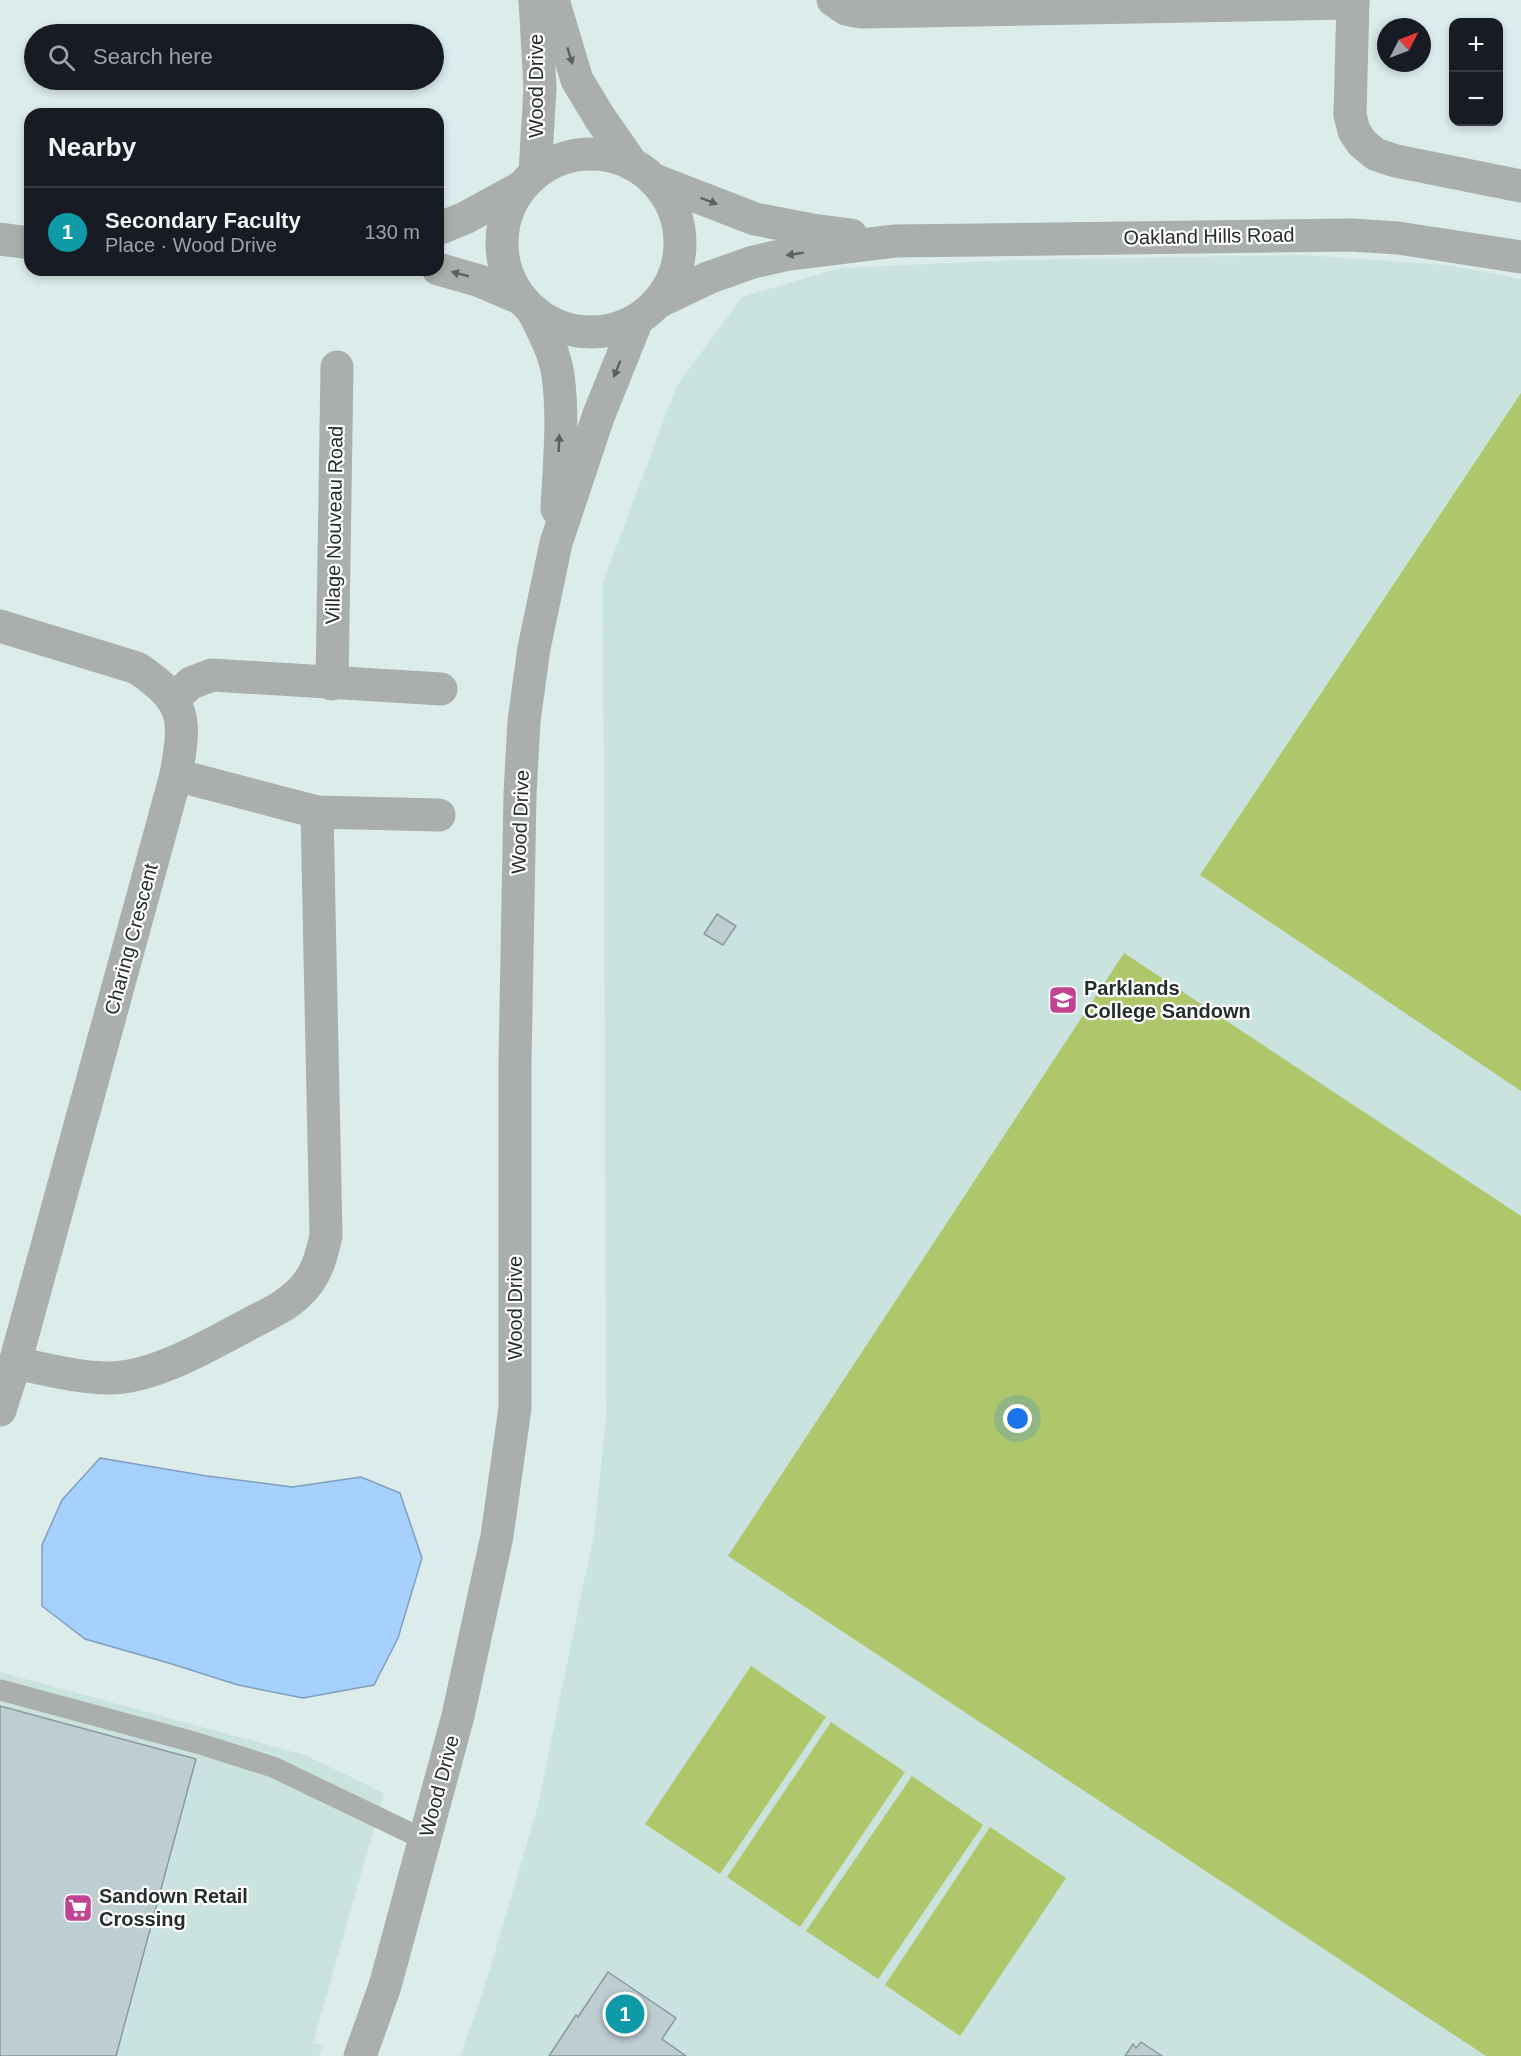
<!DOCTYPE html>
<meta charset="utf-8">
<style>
:root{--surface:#171b24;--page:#242831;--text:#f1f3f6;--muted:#9ea1a6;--line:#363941;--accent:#db2777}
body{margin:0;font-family:Helvetica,sans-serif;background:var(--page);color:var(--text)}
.controls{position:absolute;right:18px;top:18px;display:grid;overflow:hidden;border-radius:12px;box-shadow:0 3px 9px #0003}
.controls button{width:54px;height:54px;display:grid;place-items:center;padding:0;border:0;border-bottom:2px solid var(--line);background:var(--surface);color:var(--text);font:30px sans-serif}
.compass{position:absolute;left:1377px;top:18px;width:54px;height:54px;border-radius:50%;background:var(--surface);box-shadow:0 3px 9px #0003;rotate:48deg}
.you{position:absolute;left:1018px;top:1419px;width:21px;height:21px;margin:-15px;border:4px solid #fff;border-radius:50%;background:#1a73e8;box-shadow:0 0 0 9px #1a73e833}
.badge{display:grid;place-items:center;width:39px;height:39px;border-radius:50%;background:var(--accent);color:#fff;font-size:20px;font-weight:700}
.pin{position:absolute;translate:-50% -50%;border:3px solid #fff;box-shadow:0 2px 6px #0006}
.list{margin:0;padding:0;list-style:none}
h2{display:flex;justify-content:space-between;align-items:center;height:78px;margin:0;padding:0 24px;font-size:26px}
h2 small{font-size:20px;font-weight:400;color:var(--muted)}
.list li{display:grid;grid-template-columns:39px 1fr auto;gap:18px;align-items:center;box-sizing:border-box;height:90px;padding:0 24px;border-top:2px solid var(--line)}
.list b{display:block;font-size:22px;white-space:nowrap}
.list p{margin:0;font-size:20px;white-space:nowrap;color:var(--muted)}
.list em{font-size:20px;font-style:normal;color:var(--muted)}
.icon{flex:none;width:33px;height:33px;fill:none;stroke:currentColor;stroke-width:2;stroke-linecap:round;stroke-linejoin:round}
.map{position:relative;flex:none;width:1521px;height:2056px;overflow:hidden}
.search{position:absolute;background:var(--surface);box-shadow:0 3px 9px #0003;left:24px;top:24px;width:420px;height:66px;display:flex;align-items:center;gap:15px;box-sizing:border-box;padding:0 21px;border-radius:33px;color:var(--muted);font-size:22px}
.panel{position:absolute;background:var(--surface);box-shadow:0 3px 9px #0003;left:24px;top:108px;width:420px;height:168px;border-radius:18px}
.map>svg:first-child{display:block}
</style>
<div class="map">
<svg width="1521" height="2056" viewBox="0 0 1521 2056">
<rect width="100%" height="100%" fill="#dcecea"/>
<g fill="#cae3df">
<path d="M1301 255 1448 265 1521 279V2056H460L483 1992 537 1809 594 1533 606 1418 603 582 676 387 742 297 840 268 1015 260Z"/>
<path d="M0 1672 305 1755 384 1793 313 2043 323 2046 319 2056H0Z"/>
</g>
<g fill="#aec76b">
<path d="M1521 393V1091L1200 875Z"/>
<path d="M1124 953 1521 1216V2056H1486L728 1556Z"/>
<path d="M751 1666 826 1717 720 1874 645 1824Z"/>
<path d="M831 1722 905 1772 800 1927 727 1877Z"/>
<path d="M912 1776 983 1825 878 1979 806 1931Z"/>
<path d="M990 1827 1066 1878 960 2036 885 1985Z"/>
</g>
<path fill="#a6d0fd" stroke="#809fbe" stroke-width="1.5" d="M100 1458 207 1476 292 1487 361 1477 400 1493 422 1558 398 1638 374 1685 303 1698 238 1685 172 1664 85 1639 42 1606V1545L62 1500Z"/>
<g fill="#becdd2" stroke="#8b999d" stroke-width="1.5">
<path d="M717 914 736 926 723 945 704 934Z"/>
<path d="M0 1706 196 1759 116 2056H0Z"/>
<path d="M608 1972 676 2018 662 2039 686 2056H549L576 2015 578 2017Z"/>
<path d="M1141 2042 1162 2056H1125L1133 2044 1136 2048Z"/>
</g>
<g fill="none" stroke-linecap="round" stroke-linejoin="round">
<path stroke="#aaafab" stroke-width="21" d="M0 1690 197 1743 273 1767 425 1840"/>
<g stroke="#aaafab" stroke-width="33">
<path d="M833 0 846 9 861 12 1353 3"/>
<path d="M1353 0 1350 115 1354 131 1362 143 1375 154 1396 161 1521 186"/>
<path d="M654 180 755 219 812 230 851 235"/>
<path d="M438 229 465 218 520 188"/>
<path d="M0 239 30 243"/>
<path d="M438 269 480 281 520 298"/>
<path d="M658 302 708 278 753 262 789 254 895 241 1351 235 1398 238 1521 257"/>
<path d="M0 626 137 668C187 702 186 718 176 775L15 1363 0 1410"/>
<path d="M332 684 337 367"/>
<path d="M173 699 191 683 212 675 441 689"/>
<path d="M176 775 317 812 439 815"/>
<path d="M15 1363C45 1369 78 1378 109 1378 155 1378 209 1345 249 1324 266 1315 285 1307 299 1293 316 1277 321 1258 326 1236L317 812"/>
</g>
<g stroke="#aaafab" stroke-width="33">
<path d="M553 0 577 80 600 118 632 164"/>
<circle cx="591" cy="243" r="89"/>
<path d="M535 173 540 88 535 0"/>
<path d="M533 311C543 331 555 353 558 375 564 419 559 465 557 509"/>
<path d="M360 2056 385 1986 458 1716 497 1536 515 1408V1063L520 794 524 721 534 648 556 543 598 417 637 320"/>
</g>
</g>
<defs><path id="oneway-solid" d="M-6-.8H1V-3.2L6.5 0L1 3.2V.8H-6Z" transform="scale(1.5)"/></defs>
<g fill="#5b615f">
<use href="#oneway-solid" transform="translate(570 56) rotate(73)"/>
<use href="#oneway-solid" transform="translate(709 201) rotate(21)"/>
<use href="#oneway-solid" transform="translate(795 254) rotate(171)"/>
<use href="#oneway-solid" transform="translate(460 274) rotate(-165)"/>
<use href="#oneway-solid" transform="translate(617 369) rotate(112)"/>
<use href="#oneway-solid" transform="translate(559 443) rotate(-88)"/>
</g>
<defs>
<g id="school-square" transform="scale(1.5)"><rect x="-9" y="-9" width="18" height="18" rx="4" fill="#c14492" stroke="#fff"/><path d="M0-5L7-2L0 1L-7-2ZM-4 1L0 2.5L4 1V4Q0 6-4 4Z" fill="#fff"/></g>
<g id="supermarket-square" transform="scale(1.5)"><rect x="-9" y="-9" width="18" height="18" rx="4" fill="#c14492" stroke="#fff"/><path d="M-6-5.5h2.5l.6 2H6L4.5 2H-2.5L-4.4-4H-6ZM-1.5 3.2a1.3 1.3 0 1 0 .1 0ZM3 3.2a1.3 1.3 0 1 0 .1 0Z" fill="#fff"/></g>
</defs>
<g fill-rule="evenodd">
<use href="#school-square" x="1063" y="1000"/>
<use href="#supermarket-square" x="78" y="1908"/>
</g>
<g text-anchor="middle" stroke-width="4.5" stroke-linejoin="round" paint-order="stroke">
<g font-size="20" fill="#262d2c" stroke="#fff">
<text transform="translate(536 86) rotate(-90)" y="7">Wood Drive</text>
<text transform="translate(1209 236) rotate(-1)" y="7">Oakland Hills Road</text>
<text transform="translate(334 525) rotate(-89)" y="7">Village Nouveau Road</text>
<text transform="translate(520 822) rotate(-88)" y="7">Wood Drive</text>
<text transform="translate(131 939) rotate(-75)" y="7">Charing Crescent</text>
<text transform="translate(515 1308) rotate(-90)" y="7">Wood Drive</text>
<text transform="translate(439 1786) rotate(-75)" y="7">Wood Drive</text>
</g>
<g font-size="20" font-weight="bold" fill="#262d2c" stroke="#fff" text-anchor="start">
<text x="1084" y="995">Parklands<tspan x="1084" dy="23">College Sandown</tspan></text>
<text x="99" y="1903">Sandown Retail<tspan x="99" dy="23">Crossing</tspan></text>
</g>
</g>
</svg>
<div class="controls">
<button>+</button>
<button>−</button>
</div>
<svg class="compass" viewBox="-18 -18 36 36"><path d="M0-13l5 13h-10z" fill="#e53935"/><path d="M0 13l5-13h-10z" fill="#9ea1a6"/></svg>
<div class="you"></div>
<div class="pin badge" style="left:625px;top:2014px;background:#0f9aa8">1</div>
<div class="search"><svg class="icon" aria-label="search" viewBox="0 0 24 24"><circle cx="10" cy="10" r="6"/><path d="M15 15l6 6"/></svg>Search here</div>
<section class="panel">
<h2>Nearby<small></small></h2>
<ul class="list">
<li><span class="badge" style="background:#0f9aa8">1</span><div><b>Secondary Faculty</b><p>Place · Wood Drive</p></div><em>130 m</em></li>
</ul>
</section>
</div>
